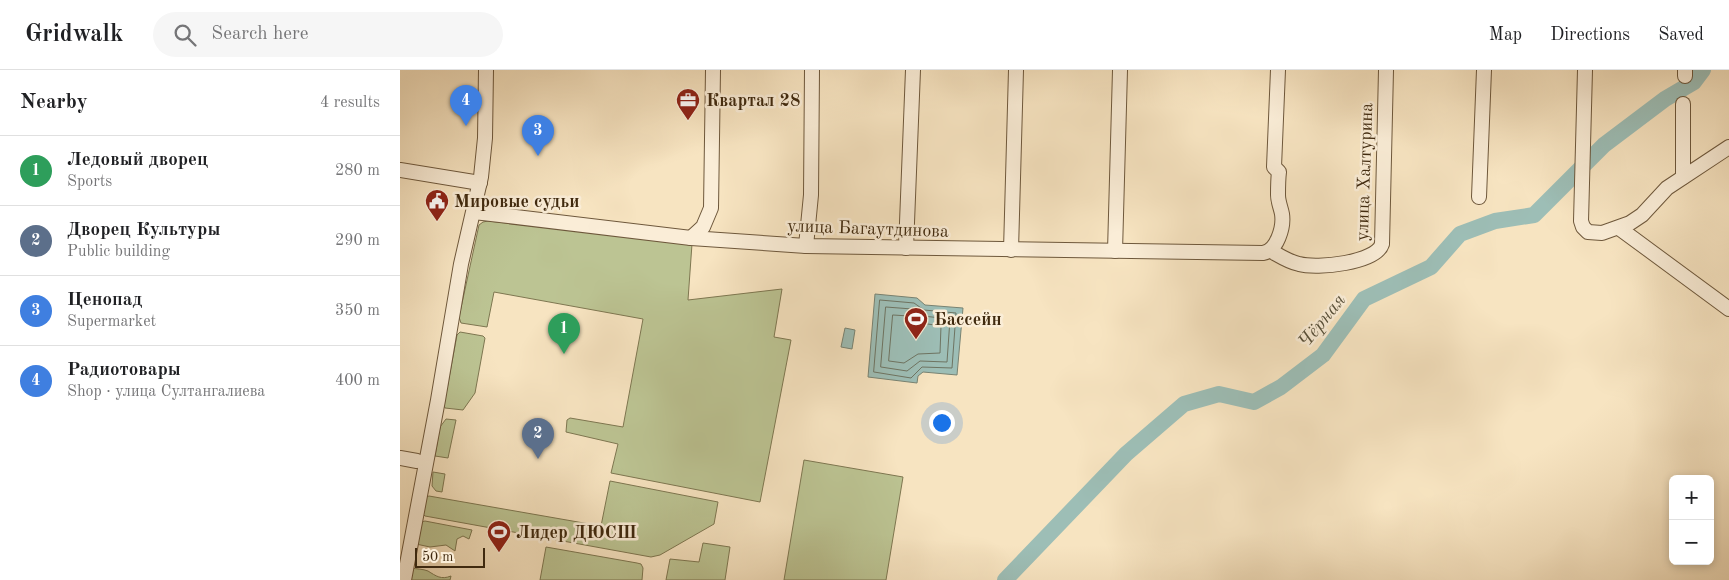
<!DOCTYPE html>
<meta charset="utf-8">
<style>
:root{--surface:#fff;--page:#f6f6f6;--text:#202124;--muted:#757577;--line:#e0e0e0;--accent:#0f766e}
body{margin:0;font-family:"Old Standard TT",serif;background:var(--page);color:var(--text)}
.controls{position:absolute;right:15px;bottom:15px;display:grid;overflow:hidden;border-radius:8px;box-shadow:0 2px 8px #0003}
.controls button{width:45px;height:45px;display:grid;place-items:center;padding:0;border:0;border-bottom:1px solid var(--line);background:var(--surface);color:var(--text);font:25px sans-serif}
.scale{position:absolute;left:15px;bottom:12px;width:70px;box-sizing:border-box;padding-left:5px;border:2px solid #402a0f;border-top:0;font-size:14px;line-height:18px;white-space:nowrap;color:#402a0f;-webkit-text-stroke:4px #faedd7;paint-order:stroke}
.you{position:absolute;left:541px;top:352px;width:18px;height:18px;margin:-12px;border:4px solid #fff;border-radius:50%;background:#1a73e8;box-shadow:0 0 0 8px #1a73e833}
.badge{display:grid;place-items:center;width:32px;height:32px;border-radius:50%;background:var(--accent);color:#fff;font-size:16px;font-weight:700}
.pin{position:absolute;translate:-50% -41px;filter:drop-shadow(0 1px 2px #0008)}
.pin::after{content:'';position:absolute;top:26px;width:18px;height:15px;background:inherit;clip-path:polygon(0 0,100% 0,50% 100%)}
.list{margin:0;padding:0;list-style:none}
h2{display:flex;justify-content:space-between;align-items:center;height:65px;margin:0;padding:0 20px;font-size:21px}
h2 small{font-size:16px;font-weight:400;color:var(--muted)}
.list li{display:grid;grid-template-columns:32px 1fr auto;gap:15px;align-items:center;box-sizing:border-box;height:70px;padding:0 20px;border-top:1px solid var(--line)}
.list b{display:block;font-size:19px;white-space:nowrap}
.list p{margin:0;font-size:16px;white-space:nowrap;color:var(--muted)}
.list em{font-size:16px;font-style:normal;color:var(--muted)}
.icon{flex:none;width:28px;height:28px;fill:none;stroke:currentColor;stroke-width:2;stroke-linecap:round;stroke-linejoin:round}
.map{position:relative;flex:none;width:1329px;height:510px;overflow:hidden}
header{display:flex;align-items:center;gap:30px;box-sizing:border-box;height:70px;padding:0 25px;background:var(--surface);border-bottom:1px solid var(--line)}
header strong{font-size:24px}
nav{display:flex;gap:28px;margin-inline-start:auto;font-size:18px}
.search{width:350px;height:45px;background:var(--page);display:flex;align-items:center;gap:12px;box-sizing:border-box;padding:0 18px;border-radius:28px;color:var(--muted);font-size:19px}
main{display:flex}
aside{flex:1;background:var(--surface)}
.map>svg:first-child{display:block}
</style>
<header>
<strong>Gridwalk</strong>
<div class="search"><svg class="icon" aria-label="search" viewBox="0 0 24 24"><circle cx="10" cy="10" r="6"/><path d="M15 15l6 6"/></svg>Search here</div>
<nav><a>Map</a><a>Directions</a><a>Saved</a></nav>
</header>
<main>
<aside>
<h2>Nearby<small>4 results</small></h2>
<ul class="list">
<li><span class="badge" style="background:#2e9e5b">1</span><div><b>Ледовый дворец</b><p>Sports</p></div><em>280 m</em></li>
<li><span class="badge" style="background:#5c6f8a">2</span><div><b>Дворец Культуры</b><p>Public building</p></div><em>290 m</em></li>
<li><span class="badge" style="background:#3f7fe0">3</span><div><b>Ценопад</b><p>Supermarket</p></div><em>350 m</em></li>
<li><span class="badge" style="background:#3f7fe0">4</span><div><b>Радиотовары</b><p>Shop · улица Султангалиева</p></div><em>400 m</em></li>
</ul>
</aside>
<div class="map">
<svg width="1329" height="510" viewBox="0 0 1329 510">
<rect width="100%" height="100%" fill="#f7e4c1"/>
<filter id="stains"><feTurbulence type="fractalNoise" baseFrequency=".004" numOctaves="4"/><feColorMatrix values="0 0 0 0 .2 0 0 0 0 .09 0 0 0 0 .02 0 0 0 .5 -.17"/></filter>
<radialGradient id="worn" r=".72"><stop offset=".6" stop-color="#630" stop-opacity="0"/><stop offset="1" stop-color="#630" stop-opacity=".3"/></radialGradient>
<g fill="#bcc493" stroke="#7e7751">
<path d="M88 151 292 174 288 230 382 219 374 267 391 270 360 432 211 403 218 374 166 362 167 350 170 348 223 357 243 249 94 222 87 257 61 253 59 247 79 155 83 152Z"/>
<path d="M60 262 83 266 85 268 75 323 63 340 45 338 44 335 57 265Z"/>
<path d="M46 349 56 350 48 388 35 386 40 357Z"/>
<path d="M404 390 503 407 486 510H384Z"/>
<path d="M33 402 45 404 42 422 36 421 32 416Z"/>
<path d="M210 411 318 432 314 454 260 485 251 487 25 446 23 444 26 427 29 426 201 456Z"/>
<path d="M25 451 72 460 69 469 63 466 57 469 55 481 46 475 30 477 16 474 21 452Z"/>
<path d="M303 473 330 477 325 510H266L270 489 299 492Z"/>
<path d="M146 477 237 493 241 494 243 498 242 510H140Z"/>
<path d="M11 498C17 499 23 499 28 501 36 506 41 510 51 506L50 510H9Z"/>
</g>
<g fill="#9dbeb6" stroke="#788373">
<path d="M475 224 517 228 525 235 563 238 557 305 523 302 518 306 517 313 468 307Z"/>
<path d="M445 258 455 260 452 279 441 277Z"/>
</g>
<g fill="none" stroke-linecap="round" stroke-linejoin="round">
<g stroke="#6e7462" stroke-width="1">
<path d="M480 230 514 233 524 240 556 243 552 298 522 297 511 308 474 302Z"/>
<path d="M486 237 512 239 523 246 550 249 547 292 520 291 507 301 481 297Z"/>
<path d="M493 245 509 246 521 253 541 256 540 283 518 284 504 293 489 291Z"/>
</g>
<path stroke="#9dbeb6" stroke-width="16" d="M605 510 726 384 784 334 819 324 854 332 881 317 923 285 964 229 1031 197 1060 164 1095 151 1134 145 1204 75 1265 29 1294 12 1303 0"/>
<g stroke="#6e583c" stroke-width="16">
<g id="minor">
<path d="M1185 0 1181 151 1183 157 1188 162 1202 163 1230 153 1242 145 1267 118 1329 77"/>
<path d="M1285 6V0"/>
<path d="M0 100 80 113"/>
<path d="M1283 107V34"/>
<path d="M1079 127 1084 0"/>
<path d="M74 142 291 168 406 176 863 183C877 181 884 157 882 144 881 138 878 132 878 125 878 118 878 110 879 102L874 97 878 0"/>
<path d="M1219 158 1329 239"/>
<path d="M291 168 303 157 311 138 313 0"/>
<path d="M406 176 411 125 412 0"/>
<path d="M506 178 513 0"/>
<path d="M611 180 616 0"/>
<path d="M715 181 720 0"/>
<path d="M871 181C880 186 889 192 899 194 917 199 976 193 982 174L986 0"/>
<path d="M0 388 17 391"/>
<path d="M4 510 38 330 61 194 81 107 85 68 86 0"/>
</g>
</g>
<use href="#minor" stroke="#faedd7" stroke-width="14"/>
</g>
<defs>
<g id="office-pin" transform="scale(1.25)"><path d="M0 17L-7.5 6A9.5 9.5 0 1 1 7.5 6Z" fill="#8f2418" stroke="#faedd7"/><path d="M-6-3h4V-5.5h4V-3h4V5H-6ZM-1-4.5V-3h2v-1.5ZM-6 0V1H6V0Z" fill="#fff"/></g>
<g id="civic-pin" transform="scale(1.25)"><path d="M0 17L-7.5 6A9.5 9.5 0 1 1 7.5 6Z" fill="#8f2418" stroke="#faedd7"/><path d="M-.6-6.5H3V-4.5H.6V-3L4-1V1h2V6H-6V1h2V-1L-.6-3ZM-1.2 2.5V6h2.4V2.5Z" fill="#fff"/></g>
<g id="stadium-pin" transform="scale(1.25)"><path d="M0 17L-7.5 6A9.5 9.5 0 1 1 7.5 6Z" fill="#8f2418" stroke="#faedd7"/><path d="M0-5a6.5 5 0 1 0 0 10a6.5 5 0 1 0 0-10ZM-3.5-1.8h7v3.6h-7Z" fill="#fff"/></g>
</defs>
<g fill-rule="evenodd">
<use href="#office-pin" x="288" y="30"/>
<use href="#civic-pin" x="37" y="131"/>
<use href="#stadium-pin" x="516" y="249"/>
<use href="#stadium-pin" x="99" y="462"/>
</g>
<g text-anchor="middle" stroke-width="5" stroke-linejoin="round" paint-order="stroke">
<g font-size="18" font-weight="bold" fill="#402a0f" stroke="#faedd7" text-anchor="start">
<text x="306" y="36">Квартал 28</text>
<text x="54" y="137">Мировые судьи</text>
<text x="534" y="255">Бассейн</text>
<text x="116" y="468">Лидер ДЮСШ</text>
</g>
<g font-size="18" fill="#402a0f" stroke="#faedd7">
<text transform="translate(964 102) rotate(-88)" y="6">улица Халтурина</text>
<text transform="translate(468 158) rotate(2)" y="6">улица Багаутдинова</text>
</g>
<g font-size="19" font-style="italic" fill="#574f39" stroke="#faedd7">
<text transform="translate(921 250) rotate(-51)" y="7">Чёрная</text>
</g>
</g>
<rect width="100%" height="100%" filter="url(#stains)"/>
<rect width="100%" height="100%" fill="url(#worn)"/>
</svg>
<div class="controls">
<button>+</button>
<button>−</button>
</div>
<div class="scale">50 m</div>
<div class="you"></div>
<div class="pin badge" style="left:164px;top:284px;background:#2e9e5b">1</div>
<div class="pin badge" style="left:138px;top:389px;background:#5c6f8a">2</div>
<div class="pin badge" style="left:138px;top:86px;background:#3f7fe0">3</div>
<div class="pin badge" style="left:66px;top:56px;background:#3f7fe0">4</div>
</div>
</main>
